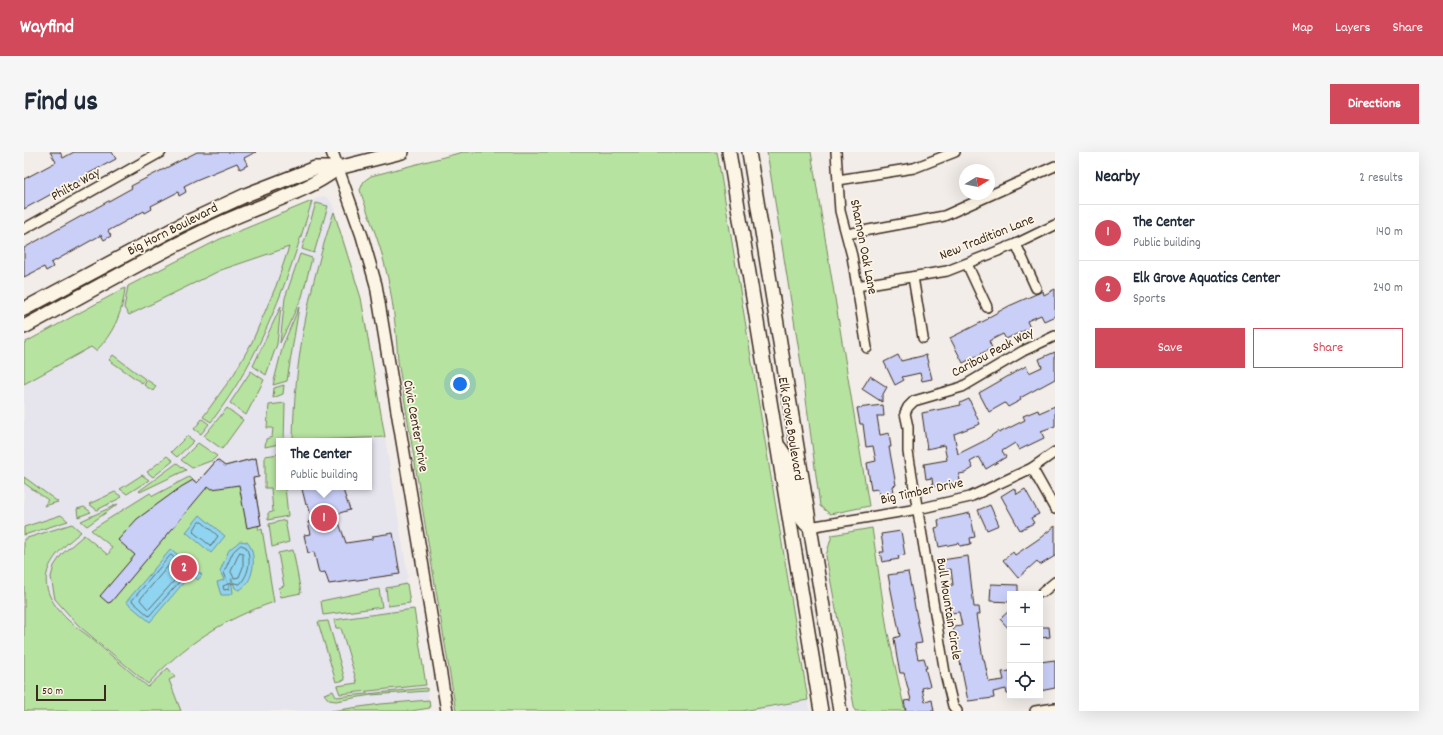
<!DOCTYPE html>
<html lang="en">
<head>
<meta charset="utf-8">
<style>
	body { margin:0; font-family:Dekko,sans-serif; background:#f6f6f7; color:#1f2937 }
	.controls { position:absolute; right:12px; bottom:12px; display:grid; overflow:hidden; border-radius:0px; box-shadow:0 4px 16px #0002 }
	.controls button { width:36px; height:36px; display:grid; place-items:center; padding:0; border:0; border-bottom:1px solid #e0e1e3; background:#fff; color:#1f2937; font:20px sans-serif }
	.compass { position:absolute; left:935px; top:12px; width:36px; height:36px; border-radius:50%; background:#fff; box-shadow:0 4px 16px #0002; rotate:80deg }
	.scale { position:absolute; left:12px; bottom:10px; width:70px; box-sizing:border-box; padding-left:4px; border:2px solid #3b2a1e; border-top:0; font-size:11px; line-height:14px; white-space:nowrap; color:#3b2a1e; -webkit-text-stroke:3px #fcf5e5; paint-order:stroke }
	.you { position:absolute; left:436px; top:232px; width:14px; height:14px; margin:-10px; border:3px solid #fff; border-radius:50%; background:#1a73e8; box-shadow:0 0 0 6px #1a73e833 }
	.badge { display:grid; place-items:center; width:26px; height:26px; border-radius:50%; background:#d1495b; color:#fff; font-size:13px; font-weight:700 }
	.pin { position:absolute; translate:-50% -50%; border:2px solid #fff; box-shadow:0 1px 4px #0006 }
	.popup { position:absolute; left:252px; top:286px; width:96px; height:52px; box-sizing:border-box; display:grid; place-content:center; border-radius:0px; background:#fff; filter:drop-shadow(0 1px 3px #0005); font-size:13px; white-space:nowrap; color:#747a83 }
	.popup b { font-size:15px; color:#1f2937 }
	.popup::after { content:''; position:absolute; left:50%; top:100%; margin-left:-8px; border:8px solid transparent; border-top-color:#fff }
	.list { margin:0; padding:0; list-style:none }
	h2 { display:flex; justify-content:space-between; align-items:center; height:52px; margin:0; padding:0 16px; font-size:17px }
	h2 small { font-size:13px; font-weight:400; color:#747a83 }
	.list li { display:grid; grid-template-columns:26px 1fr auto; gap:12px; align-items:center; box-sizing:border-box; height:56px; padding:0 16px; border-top:1px solid #e0e1e3 }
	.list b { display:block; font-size:15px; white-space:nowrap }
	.list p { margin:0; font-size:13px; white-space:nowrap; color:#747a83 }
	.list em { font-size:13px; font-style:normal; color:#747a83 }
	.actions { display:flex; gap:8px; padding:12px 16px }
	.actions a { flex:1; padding:9px 0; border:1px solid #d1495b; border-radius:0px; text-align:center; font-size:14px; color:#d1495b }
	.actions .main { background:#d1495b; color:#fff }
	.icon { flex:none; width:22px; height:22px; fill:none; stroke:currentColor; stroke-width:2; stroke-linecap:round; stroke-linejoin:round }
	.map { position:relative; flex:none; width:1031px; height:559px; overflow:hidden; border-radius:0px }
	header { display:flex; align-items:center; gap:24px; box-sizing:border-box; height:56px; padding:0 20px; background:#d1495b; color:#fff }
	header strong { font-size:19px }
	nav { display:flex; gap:22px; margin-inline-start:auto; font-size:14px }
	.intro { display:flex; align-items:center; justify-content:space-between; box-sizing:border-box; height:96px; padding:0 24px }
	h1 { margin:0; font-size:28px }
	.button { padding:10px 18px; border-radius:0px; background:#d1495b; color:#fff; font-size:14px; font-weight:700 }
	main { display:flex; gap:24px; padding:0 24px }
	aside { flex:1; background:#fff; border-radius:0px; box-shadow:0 4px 16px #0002 }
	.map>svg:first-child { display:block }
	.built { fill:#e6e4ed; fill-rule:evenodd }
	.green { fill:#b7e3a1; stroke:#798660 }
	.water { fill:#8fd5f1; stroke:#6d919d }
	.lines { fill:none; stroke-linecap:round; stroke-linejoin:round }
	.shore { stroke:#5d6e72; stroke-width:1 }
	.building { fill:#c9cff7; stroke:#3b2a1e }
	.minor-casing { stroke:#3b2a1e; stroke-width:12 }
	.tertiary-casing { stroke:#3b2a1e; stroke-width:14 }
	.secondary-casing { stroke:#3b2a1e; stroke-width:16 }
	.minor { stroke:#fcf5e5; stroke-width:9 }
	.tertiary { stroke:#fcf5e5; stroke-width:11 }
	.secondary { stroke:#fcf5e5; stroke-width:13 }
	.labels { text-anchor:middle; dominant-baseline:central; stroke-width:3.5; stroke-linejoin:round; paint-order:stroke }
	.street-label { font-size:14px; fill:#3b2a1e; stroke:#fcf5e5 }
</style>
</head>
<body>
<header>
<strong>Wayfind</strong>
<nav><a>Map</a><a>Layers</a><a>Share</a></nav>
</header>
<div class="intro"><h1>Find us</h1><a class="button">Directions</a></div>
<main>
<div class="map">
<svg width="1031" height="559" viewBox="0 0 1031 559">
	<rect width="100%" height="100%" fill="#f2ede9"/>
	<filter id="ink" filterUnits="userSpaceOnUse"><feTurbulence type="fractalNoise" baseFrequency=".025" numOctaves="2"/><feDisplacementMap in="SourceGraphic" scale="8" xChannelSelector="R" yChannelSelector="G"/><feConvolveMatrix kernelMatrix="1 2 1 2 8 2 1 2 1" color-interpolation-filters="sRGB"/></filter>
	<g filter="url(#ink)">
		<!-- built -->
		<g class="built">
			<path d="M300,44l5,3 3,4 22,68 10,40 44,266 -2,1 5,31h3l16,99 -16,3h-390v-368l128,-70 68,-34 68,-29zM255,289h90v46h-90z"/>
			<path d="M784,548l2,11h-70z"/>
		</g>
		<!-- green -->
		<g class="green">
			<path d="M439,0h254l91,548 -66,11h-286l-58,-350c-2,-32 -5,-64 -13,-95 -6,-26 -17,-51 -25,-76l4,-9 7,-5z"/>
			<path d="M743,0h44l58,354 -39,8 -10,-8 -17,-130z"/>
			<path d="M288,49c-24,79 -50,155 -101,221l-8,-5 31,-43 18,-32 24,-56 13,-39 -68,23 -92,45 -5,-7 4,-22 92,-47z"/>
			<path d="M292,51l12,3 -14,47 -12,-4z"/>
			<path d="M310,60l27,86 24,139 -92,4c1,-79 16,-155 41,-229z"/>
			<path d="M276,102l12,4 -10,39 -22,46 5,-45z"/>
			<path d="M101,136c-2,24 -12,46 -29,63l-5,-4 -67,37v-41z"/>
			<path d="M257,154l-4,38 -11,31 -13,-9z"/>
			<path d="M275,155l-12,74 -14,4 10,-40z"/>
			<path d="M89,203l32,24 -3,4 -33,-23z"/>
			<path d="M227,219l13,9 -18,35 -16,-12z"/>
			<path d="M123,228l9,6 -3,5 -9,-6z"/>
			<path d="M260,233l-1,9 -10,4 1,-10z"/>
			<path d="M261,251l-1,38h-5v3l-14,3 1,-8 6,-2 1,-9h-6l2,-23z"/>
			<path d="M203,256l16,12 -21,29 -18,-13z"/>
			<path d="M178,267l7,5 -8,10 -7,-5z"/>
			<path d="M163,284l7,5 -17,16 -6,-5z"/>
			<path d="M174,291l19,13 -4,4 -21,8 -11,-8z"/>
			<path d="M255,302v33h6l3,29 -20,4v-7l5,-1 -2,-24h-6v-32z"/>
			<path d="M143,304l6,5 -20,16 -6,-5z"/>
			<path d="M232,306l-3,20 8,47 -3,1 1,4 3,-1 12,73c-50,17 -91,43 -126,82l-70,-59 -23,-26 -4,-22 3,-11 8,-12 22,-19 24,20 4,-8 -21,-17 59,-37 3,3 36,-19 6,4 -2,2 2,2 22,-25 8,6z"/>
			<path d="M153,311l9,7 -46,22 -1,-1z"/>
			<path d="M118,323l7,5 -22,14 -7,-5z"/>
			<path d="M0,325l34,25 -14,4 4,-6 -24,-17z"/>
			<path d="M91,340l7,5 -25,13 -8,-6z"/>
			<path d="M94,352l-31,22 -6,-5z"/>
			<path d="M60,355l7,5 -13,5 -1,-8z"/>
			<path d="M37,363l7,6 -44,14v-8z"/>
			<path d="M261,368l4,22 -17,5 -3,-23z"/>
			<path d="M48,372l9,8c-36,28 -50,52 -13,88 7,7 16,12 24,19 19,16 37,32 56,48l20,-19 7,9 -6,3 12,31h-157v-172z"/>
			<path d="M848,376l15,101 18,82h-50l-29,-155 6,-21z"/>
			<path d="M269,398l8,43 -20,4 -2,-9 5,-2 -6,-33z"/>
			<path d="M383,432l3,19 -22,3 -2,-18z"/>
			<path d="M355,437l3,18 -59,8 -2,-14z"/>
			<path d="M390,457l12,76 -86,9 -3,-8 20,-3 -16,-55h-5l-2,-8z"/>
			<path d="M304,469l17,59 -9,2 -18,-60z"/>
			<path d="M403,536v3l-56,4 -35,6 -7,-1 -5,-6 9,-3 3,6z"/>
			<path d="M405,548l1,8 -19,3h-80l50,-7z"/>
		</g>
		<!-- water -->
		<g class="water">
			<path d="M176,363l25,21 -14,17 -25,-21z"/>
			<path d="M216,389l7,1c11,11 7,42 -8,48l-4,-2 -3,-9h-1l2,14 -4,2h-8l-4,-13 7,-2 -4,-9 9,-21z"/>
			<path d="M147,397l31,26 -4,5 -7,-6 -41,48 -24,-20z"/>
		</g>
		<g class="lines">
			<!-- shore -->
			<g class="shore">
				<path d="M175,370h3l16,14 -7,10 -18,-14z"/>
				<path d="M217,393l5,2c6,12 3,27 -6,37l-6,-1 -5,1v5l-5,1 -1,-4 5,-2 -4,-12 9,-20z"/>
				<path d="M216,400l3,1v14l-4,10 -5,1 -3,-6z"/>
				<path d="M147,403l18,16 -40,45 -17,-15z"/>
				<path d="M147,411h3l8,9 -32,36 -2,1 -8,-9z"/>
			</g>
		</g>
		<!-- building -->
		<g class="building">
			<path d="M26,0h10l3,6 11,-6h38l4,7 -34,18 1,2 -14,8 -1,-2 -44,24v-30l32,-17z"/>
			<path d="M173,0h59l-12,6 4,7 -8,4 -3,-6 -41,17 -12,6 2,6 -7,4 -1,-4 -27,14 1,3 -7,4 -1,-2 -36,20 3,5 -7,4 -3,-5 -50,28 2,4 -7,4 -2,-4 -20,10v-29l108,-60 -1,-2z"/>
			<path d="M1031,137v27l-11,5 -3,-6 -14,6 3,7 -24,11 -3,-5 -14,7 3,7 -29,15 -13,-25 38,-19 -1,-1 22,-12 34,-15 1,4z"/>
			<path d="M1031,200v27l-35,19 1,2 -13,7 -3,-4 -16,9 -10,-19 47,-27 3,7 13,-6 -3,-8z"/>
			<path d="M874,203l3,6 25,-6 6,24 -10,2 -2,-8 -18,4 2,3 -9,5 -11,-23z"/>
			<path d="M846,224l17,11 -5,9v6l-20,-13z"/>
			<path d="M945,247l11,25 -26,10 4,20 26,-13 14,-10 1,2 26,-13 -2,-4 15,-6 1,3 16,-7v20l-14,5 3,7 -25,12 -4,-7 -13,8 4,6 -20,12 -7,-12 -9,5 3,6 -8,5 -6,1 1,7 -27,6 -1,-9 -6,1 -2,-15 23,-4 -3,-15 -17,4 -5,-36 39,-8 -1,-2z"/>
			<path d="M859,253l1,11h-7l3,19 9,-2 2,14h-2l7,38 -3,1 1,7 -15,3 -1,-7 -7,1 -4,-27 9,-2 -3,-15 -7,1 -3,-23h-3l-3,-16z"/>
			<path d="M232,306l3,19 -6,1 8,47 -14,3 -8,-43 -27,4 -4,-3 -97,116 -3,1 -8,-7 35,-41 -17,-15 19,-21 44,-32 12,-7 4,3 20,-23 8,6z"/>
			<path d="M280,335h38l8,23 -14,4 10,29 27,-4v-3l20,-3 7,41 -71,10 -4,-12 -6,1 -5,-21 -6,1 -4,-18 7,-1 -3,-12 4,-1 -4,-17 -2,1 -4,-16z"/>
			<path d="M990,336l3,6 8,-5 14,25 -8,4 3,5 -14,7 -19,-34z"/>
			<path d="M966,353l9,20 -12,5 -9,-20z"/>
			<path d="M946,361l5,24 -5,1 1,6 -11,2 -1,-3 -20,4 -4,-19 4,-1 -1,-7z"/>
			<path d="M1031,374v30l-15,9 -3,-4 -19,17 -15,-18 10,-8 2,3 25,-17z"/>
			<path d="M877,379l4,24 -7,1 1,3 -17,3 -2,-10h4l-3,-18z"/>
			<path d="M944,404l6,51h5l1,7 -4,1 7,44h1l5,23 15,-2 -2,-8 8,-1v23h-3l-1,-5 -13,3 1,6 -26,3 -15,-74 9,-1 -3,-14 -8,1 -5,-27 7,-1 -2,-16 -7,1 -2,-10z"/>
			<path d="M884,420l14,71 -7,1 3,15 6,-1 3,10h-2l5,18 -8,2 3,14 7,-2 2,11h-28l-2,-10 7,-1 -7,-27h-4l-3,-15 -3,-20 6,-2 -12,-61z"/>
			<path d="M967,432l27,1v9h-8v8l-20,-1z"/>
			<path d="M986,458v20l-10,-11z"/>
			<path d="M1016,475h9l1,10 -10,1z"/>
			<path d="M1031,508v28l-15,3v-29z"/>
		</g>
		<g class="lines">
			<defs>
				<g id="minor">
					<path d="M812,0l4,59 12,45 15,92"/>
					<path d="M814,28l76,-12 41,-16"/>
					<path d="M0,77l137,-77"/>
					<path d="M823,82l97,-18 111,-50"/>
					<path d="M992,92l20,44"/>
					<path d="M943,112l20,43"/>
					<path d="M889,125l10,61"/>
					<path d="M833,134l90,-15 69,-27 39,-19"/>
					<path d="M1008,316l23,41"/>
					<path d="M785,375l109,-18 52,-12 62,-29 23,-16"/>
					<path d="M1019,440l12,-10"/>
					<path d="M933,559l-4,-5 -8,-33 -37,-221v-25l-3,-14 3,-6 6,-6 48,-14 61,-36 32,-15"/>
					<path d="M1011,559l20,-3"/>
				</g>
				<path id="tertiary" d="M308,0l30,84 14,49 71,426"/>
				<g id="secondary">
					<path d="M705,0l92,559"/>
					<path d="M725,0l91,559"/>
					<path d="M0,157l157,-84 67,-31 67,-26h23l64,-16"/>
					<path d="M0,175c67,-36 133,-75 202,-106 37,-17 79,-28 112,-53"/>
					<path d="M756,296c3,5 8,11 9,17 7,20 2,43 17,59"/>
				</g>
			</defs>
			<!-- minor casing -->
			<use href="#minor" class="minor-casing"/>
			<!-- tertiary casing -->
			<use href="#tertiary" class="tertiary-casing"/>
			<!-- secondary casing -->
			<use href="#secondary" class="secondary-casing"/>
			<!-- minor -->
			<use href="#minor" class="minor"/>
			<!-- tertiary -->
			<use href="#tertiary" class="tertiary"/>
			<!-- secondary -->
			<use href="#secondary" class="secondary"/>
		</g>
	</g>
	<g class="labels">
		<!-- street labels -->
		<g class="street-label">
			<text transform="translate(52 33) rotate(-29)">Philta Way</text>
			<text transform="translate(149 78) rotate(-27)">Big Horn Boulevard</text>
			<text transform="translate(963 86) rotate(-22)">New Tradition Lane</text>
			<text transform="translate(839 95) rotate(79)">Shannon Oak Lane</text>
			<text transform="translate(969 201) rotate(-28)">Caribou Peak Way</text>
			<text transform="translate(391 274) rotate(80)">Civic Center Drive</text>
			<text transform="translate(766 277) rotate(81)">Elk Grove Boulevard</text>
			<text transform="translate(898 340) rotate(-12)">Big Timber Drive</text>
			<text transform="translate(924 457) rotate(81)">Bull Mountain Circle</text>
		</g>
	</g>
</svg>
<div class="controls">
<button>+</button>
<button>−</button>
<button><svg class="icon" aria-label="locate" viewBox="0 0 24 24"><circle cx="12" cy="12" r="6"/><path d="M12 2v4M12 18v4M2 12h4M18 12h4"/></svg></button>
</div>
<svg class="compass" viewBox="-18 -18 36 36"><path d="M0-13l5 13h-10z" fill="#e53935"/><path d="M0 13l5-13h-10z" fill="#747a83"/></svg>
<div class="scale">50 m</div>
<div class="you"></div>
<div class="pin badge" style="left:300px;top:366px">1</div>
<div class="popup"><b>The Center</b>Public building</div>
<div class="pin badge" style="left:160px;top:416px">2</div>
</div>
<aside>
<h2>Nearby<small>2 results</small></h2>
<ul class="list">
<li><span class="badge">1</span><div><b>The Center</b><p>Public building</p></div><em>140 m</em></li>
<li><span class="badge">2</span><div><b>Elk Grove Aquatics Center</b><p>Sports</p></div><em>240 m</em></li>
</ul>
<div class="actions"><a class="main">Save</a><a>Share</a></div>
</aside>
</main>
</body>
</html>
